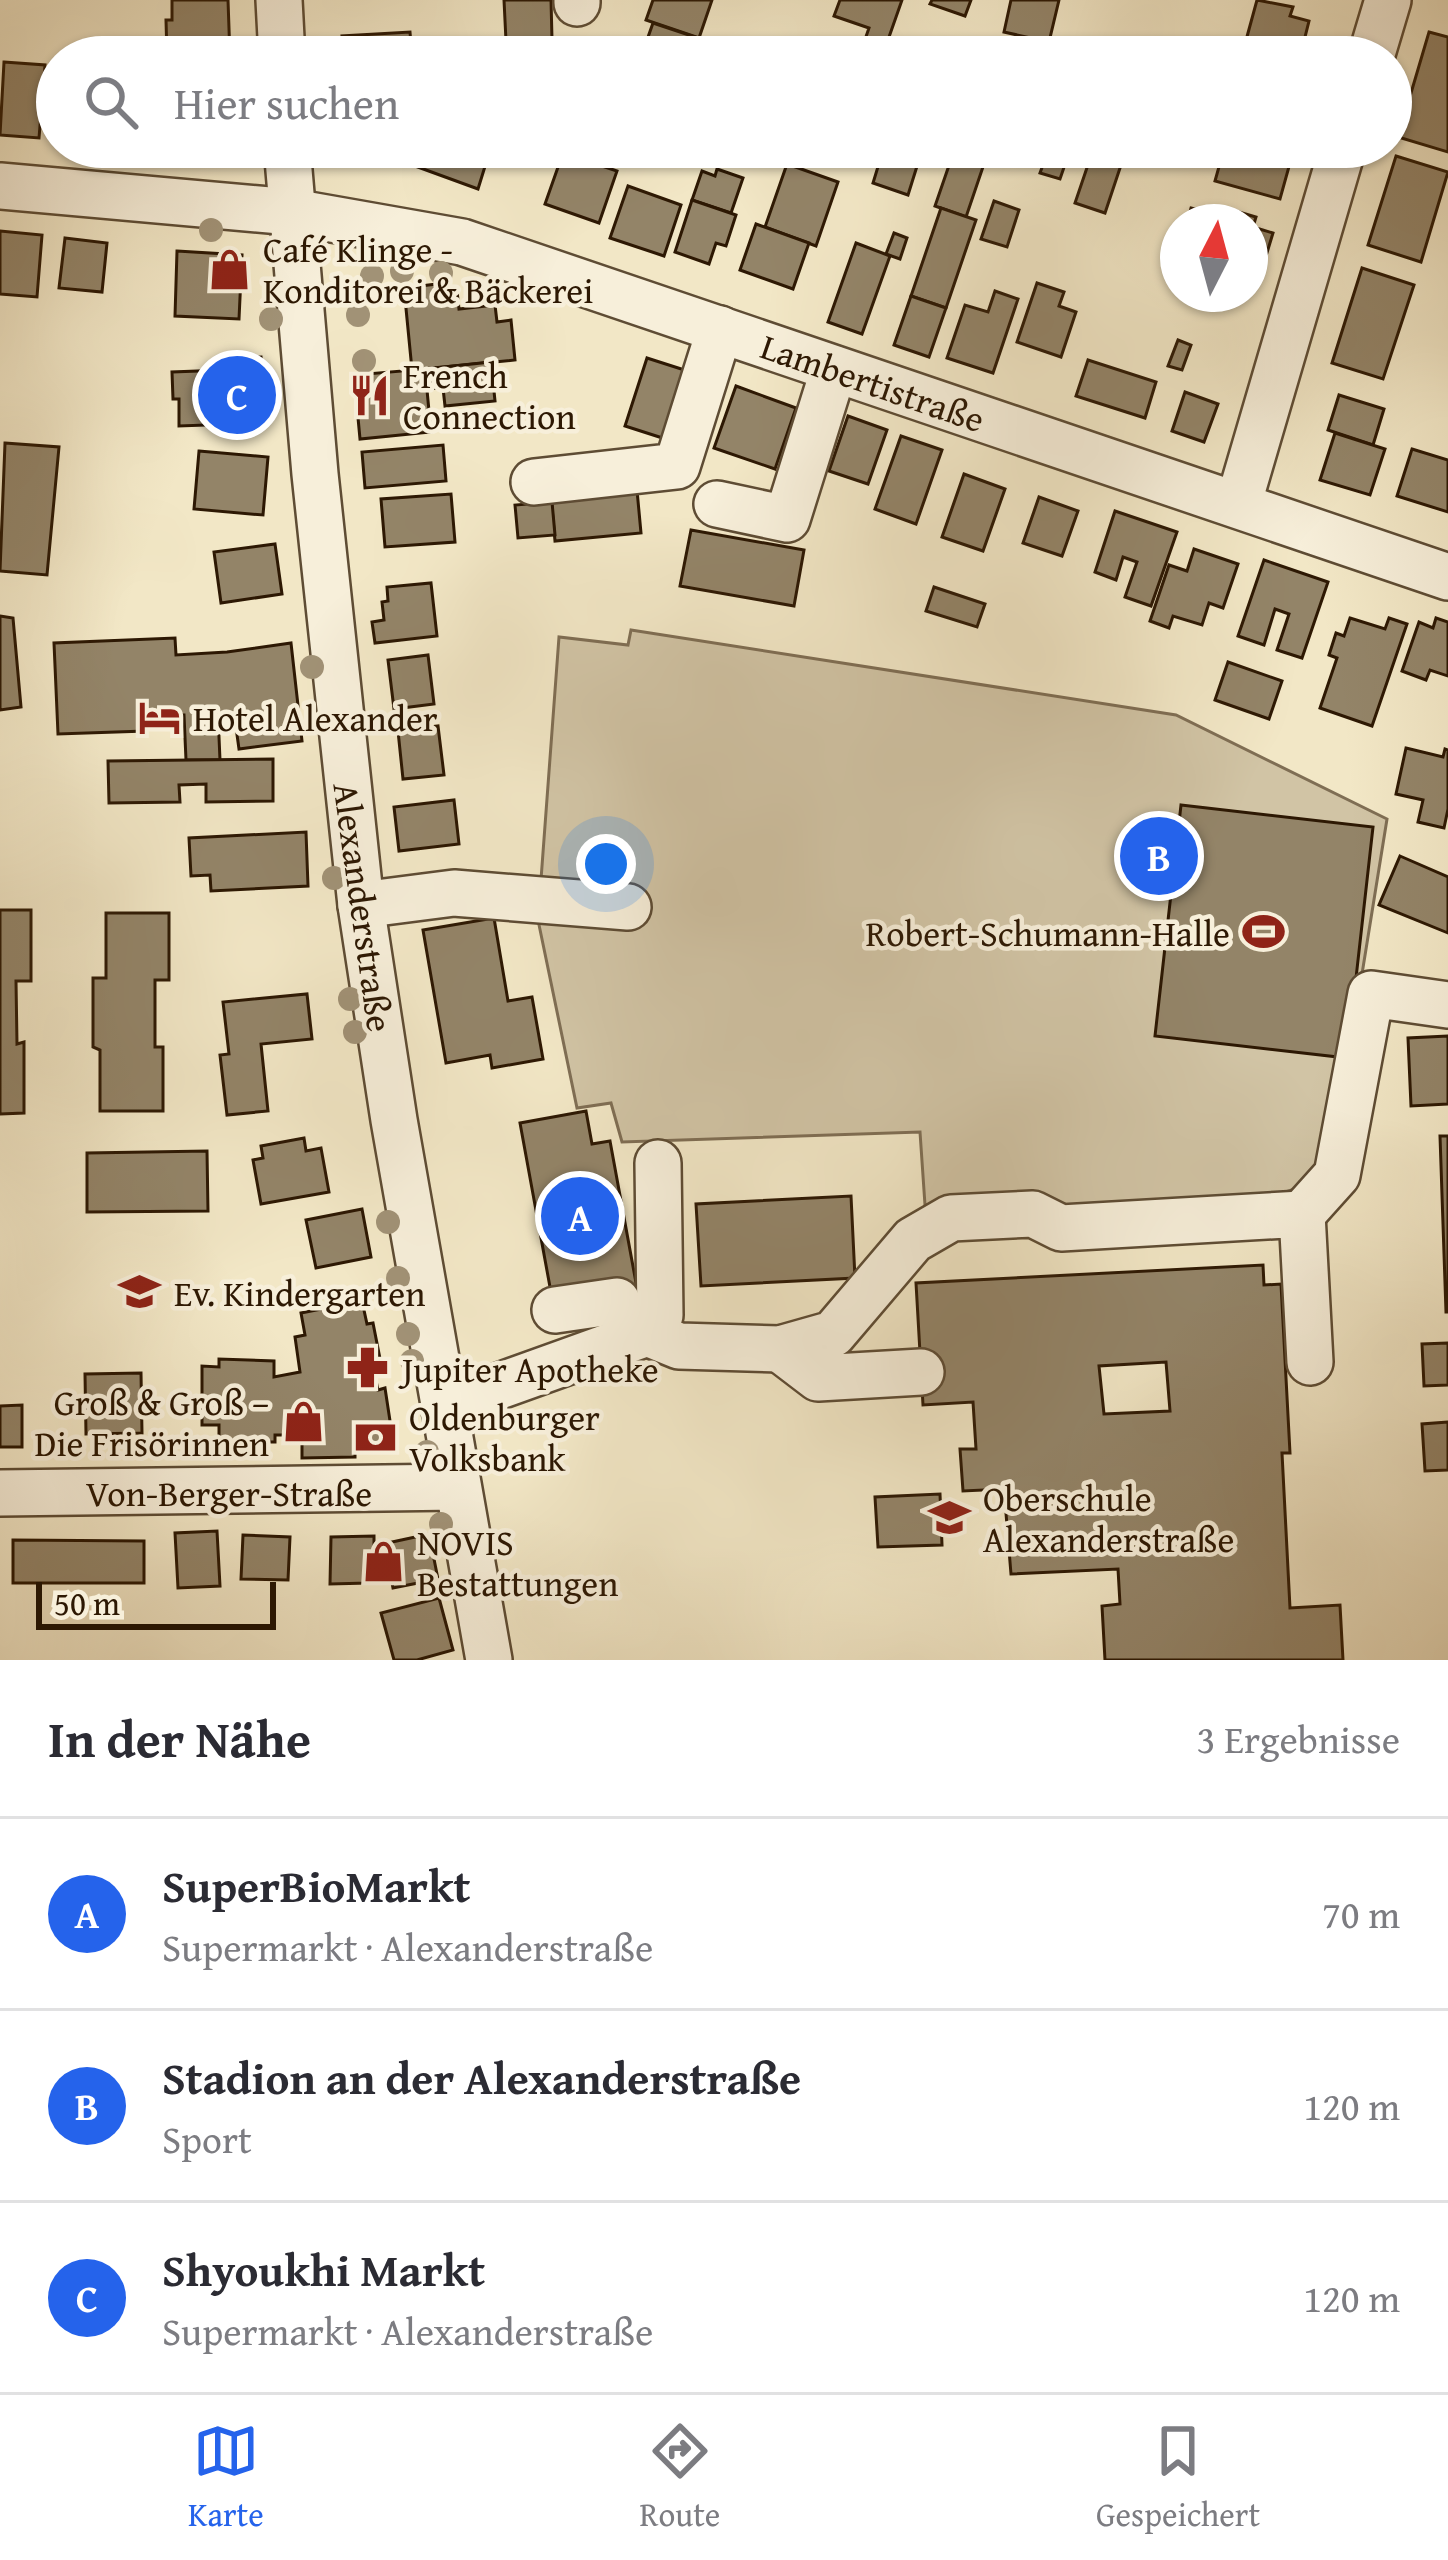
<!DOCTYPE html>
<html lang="de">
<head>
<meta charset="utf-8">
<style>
	body { margin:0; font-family:"Gentium Book Plus",serif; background:#f2f2f3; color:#2b2b33 }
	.compass { position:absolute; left:1160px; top:204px; width:108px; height:108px; border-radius:50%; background:#fff; box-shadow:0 3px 9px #0004; rotate:6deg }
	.scale { position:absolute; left:36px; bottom:30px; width:240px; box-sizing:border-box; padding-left:12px; border:6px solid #2d1803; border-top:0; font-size:33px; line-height:42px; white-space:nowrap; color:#2d1803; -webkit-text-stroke:9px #f7efda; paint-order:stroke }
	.you { position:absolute; left:606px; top:864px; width:42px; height:42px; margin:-30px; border:9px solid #fff; border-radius:50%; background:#1a73e8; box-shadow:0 0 0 18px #1a73e833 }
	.badge { display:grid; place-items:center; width:78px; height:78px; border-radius:50%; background:#2563eb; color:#fff; font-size:39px; font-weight:700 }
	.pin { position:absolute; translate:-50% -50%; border:6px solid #fff; box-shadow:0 3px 12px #0006 }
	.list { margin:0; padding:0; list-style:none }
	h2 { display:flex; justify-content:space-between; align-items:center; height:156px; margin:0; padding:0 48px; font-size:51px }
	h2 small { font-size:39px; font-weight:400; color:#7c7c81 }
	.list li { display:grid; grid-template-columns:78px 1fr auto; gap:36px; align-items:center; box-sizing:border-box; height:192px; padding:0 48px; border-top:3px solid #e1e1e2 }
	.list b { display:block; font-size:45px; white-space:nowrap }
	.list p { margin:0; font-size:39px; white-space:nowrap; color:#7c7c81 }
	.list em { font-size:39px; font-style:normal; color:#7c7c81 }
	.icon { flex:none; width:66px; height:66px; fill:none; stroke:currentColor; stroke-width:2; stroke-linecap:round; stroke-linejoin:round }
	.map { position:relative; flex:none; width:1448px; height:1660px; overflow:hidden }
	.search { position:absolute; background:#fff; box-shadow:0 3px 9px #0004; left:36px; right:36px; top:36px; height:132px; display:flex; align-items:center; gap:30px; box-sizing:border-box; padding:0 42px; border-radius:66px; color:#7c7c81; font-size:45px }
	.sheet { height:732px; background:#fff }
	nav { display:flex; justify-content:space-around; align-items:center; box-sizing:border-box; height:168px; border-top:3px solid #e1e1e2; background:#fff; font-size:33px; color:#7c7c81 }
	nav a { display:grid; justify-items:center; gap:6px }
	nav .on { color:#2563eb }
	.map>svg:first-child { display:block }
	.green { fill:#d1c4a5; stroke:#7f6e54; stroke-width:3 }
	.building { fill:#938468; stroke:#2d1803; stroke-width:3; fill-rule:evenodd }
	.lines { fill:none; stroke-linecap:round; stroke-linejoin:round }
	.minor-casing { stroke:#5e4c34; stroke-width:50 }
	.minor { stroke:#f7efda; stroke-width:45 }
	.tree { fill:#a19276 }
	.labels { text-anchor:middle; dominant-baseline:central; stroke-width:9; stroke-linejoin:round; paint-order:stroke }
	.poi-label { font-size:36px; fill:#2d1803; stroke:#f7efda; text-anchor:start }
	.street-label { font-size:36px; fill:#2d1803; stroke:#f7efda }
</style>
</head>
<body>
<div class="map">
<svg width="1448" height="1660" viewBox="0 0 1448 1660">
	<rect width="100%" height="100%" fill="#f2e7c6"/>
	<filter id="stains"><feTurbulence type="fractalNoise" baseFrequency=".00167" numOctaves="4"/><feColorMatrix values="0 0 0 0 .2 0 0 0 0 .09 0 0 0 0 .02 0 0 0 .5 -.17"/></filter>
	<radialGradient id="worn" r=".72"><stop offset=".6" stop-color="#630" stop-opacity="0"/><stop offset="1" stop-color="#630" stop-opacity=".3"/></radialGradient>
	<!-- green -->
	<path class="green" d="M631,630l545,85 211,104 -55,341 -20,23 -47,16 -204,12 -18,-12 -118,6 -5,-73 -298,10 -11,-39 -34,5 -39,-188 21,-283 69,8z"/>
	<!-- building -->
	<g class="building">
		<path d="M172,0h56l2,57h-63l-1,-37h6z"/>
		<path d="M504,0h47l1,39 -46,2z"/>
		<path d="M653,0h59l-13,38 -53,-18z"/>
		<path d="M840,0h62l-20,57h-23l10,-29 -35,-12z"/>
		<path d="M932,0h39l-6,16 -35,-12z"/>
		<path d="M1011,0h48l-10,42 -45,-10z"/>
		<path d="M1257,0l36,7 -3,9 19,5 -9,36 -55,-13z"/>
		<path d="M653,23l54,18 -5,16h-61z"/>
		<path d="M410,32l2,25h-68l-2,-21z"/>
		<path d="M1429,32l19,5v115l-50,-15z"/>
		<path d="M4,62l41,3 -6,73 -39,-3z"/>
		<path d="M363,147h128l-13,42z"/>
		<path d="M884,147h39l-15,48 -35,-12z"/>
		<path d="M1027,147h44l-11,32 -20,-6 4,-11 -19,-7z"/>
		<path d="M1094,147h33l-22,66 -30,-10z"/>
		<path d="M1238,147h36l-3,10 19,6 -10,36 -65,-18 7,-25 12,3z"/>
		<path d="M955,148l31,10 -20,59 -31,-11z"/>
		<path d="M563,153l54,18 -18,52 -54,-19z"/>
		<path d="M1396,156l52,16 -27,90 -53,-17z"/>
		<path d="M787,164l51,18 -22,64 -51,-19z"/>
		<path d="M717,169l26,9 -12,35 -39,-13 10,-29 13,5z"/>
		<path d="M628,186l53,19 -17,51 -54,-18z"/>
		<path d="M692,200l44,15 -10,31 -10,-3 -7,21 -34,-12z"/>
		<path d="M994,201l25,9 -12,37 -26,-8z"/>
		<path d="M1222,207l34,10 -3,10 20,6 -11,36 -12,-3v-44h-33z"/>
		<path d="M941,208l35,12 -30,88 -35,-12z"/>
		<path d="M1191,208l28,8 -2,6h-30z"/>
		<path d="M756,224l53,19 -16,46 -53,-19z"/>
		<path d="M0,231l42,4 -5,62 -37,-3z"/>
		<path d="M894,233l13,5 -7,21 -14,-5z"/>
		<path d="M65,238l42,5 -5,49 -43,-4z"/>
		<path d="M856,243l34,13 -28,78 -34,-12z"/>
		<path d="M177,251l65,4 -3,64 -64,-3z"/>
		<path d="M1362,268l52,17 -31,94 -51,-16z"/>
		<path d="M445,283l1,9 11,-1 2,18 36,-4 2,17 14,-2 4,40 -103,10 -8,-82z"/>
		<path d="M1037,283l27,9 -5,14 17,6 -15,45 -44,-15z"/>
		<path d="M995,291l23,8 -25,74 -46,-15 18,-53 23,7z"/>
		<path d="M911,296l35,12 -17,49 -35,-12z"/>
		<path d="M1178,340l13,5 -9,25 -14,-4z"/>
		<path d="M261,357l3,66 -85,3v-27h-6l-1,-27 52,-2v-12z"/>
		<path d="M647,358l50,16 -22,68 -50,-16z"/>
		<path d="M1088,360l68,22 -11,36 -69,-22z"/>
		<path d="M491,362l4,39 -50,5 -2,-18 -16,1 -2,-20z"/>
		<path d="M425,369l6,63 -71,7 -6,-64z"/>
		<path d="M736,386l60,22 -21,61 -61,-21z"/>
		<path d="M1185,392l33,12 -14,38 -32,-11z"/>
		<path d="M1339,395l45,14 -11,36 -45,-15z"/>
		<path d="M848,416l39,14 -19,54 -39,-13z"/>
		<path d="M1335,433l50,16 -15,46 -50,-15z"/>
		<path d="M901,436l41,14 -26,74 -41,-15z"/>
		<path d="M5,443l54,4 -12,128 -47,-4z"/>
		<path d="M443,445l3,36 -81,7 -3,-36z"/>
		<path d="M1412,449l36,11v52l-51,-16z"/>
		<path d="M199,451l69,6 -5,58 -69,-6z"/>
		<path d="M964,474l41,15 -22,62 -41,-14z"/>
		<path d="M637,490l4,43 -86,8 -4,-44z"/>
		<path d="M451,494l4,48 -70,5 -4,-48z"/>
		<path d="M1039,497l39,14 -16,45 -39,-13z"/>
		<path d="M552,502l3,33 -37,3 -3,-33z"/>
		<path d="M1115,511l62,21 -26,74 -26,-9 12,-35 -14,-5 -7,23 -21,-8z"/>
		<path d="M691,530l113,20 -10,56 -114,-20z"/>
		<path d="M275,544l7,50 -61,9 -7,-51z"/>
		<path d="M1194,549l44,15 -15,44 -14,-5 -7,22 -29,-9 -4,12 -19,-7 19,-56 18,6z"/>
		<path d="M1264,560l64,22 -26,76 -25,-8 12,-36 -14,-5 -11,36 -26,-9z"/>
		<path d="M431,583l6,53 -62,7 -3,-21 12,-2 -2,-18 6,-1 -1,-14z"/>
		<path d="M934,587l51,17 -8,23 -51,-16z"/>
		<path d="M0,616l13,2 8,89 -21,3z"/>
		<path d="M1350,618l35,11 4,-11 18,6 -35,102 -52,-18 17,-50 -8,-3 7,-22 8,3z"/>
		<path d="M1436,618l12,4v54l-18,-6 -4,10 -24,-9 17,-49 14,6z"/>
		<path d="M175,638l1,17 51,-3 64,-9 11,98 -63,8 -5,-36 -16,1 2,46h-34l-2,-45h-11v6l-28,2v8l-87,3 -4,-91z"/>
		<path d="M428,655l6,49 -40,5 -6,-49z"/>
		<path d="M1228,662l54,19 -13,38 -54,-19z"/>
		<path d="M438,726l6,49 -41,4 -5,-48z"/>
		<path d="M1406,748l37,9 2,-8 3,1v59l-4,19 -26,-6 5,-22 -27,-6z"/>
		<path d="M273,759v42l-67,1v-18l-27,1 1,17 -71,1 -1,-42z"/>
		<path d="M454,800l5,44 -60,7 -5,-44z"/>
		<path d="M1181,805l192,22 -26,231 -192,-22z"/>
		<path d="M306,832l2,54 -97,5 -1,-16 -19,1 -2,-38z"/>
		<path d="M1400,856l48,21v56l-69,-28z"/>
		<path d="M0,910h31v71h-15l1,63 7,-2v71l-24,1z"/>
		<path d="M106,913h63v67h-14v67h8v64h-63v-61l-7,-3v-69h13z"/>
		<path d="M494,918l14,83 24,-4 11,62 -51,9 -2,-13 -44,8 -23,-133z"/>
		<path d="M307,994l5,45 -51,5 7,67 -41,4 -7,-60 9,-1 -6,-52z"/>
		<path d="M1448,1036v68l-37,2 -3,-68z"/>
		<path d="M586,1111l6,33 18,-3 31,169 -89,-12 -32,-175z"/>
		<path d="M1440,1136h8v176h-2z"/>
		<path d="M304,1138l2,13 15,-3 8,44 -68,12 -8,-44 10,-2 -2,-12z"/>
		<path d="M207,1151l1,60 -121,1v-59z"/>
		<path d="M851,1196l4,82 -154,8 -5,-82z"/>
		<path d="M362,1209l9,48 -55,11 -10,-48z"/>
		<path d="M1263,1265l1,20 17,-1 9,169h-8l8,155 50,-3 3,55h-238l-3,-54 18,-2 -2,-35 -107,5 -7,-85 -41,2 -3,-42h16l-3,-47 -50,3 -7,-122zM1166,1362l4,49 -66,3 -5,-48z"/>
		<path d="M362,1301l5,23 6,-1 9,46 -8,2 4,19 7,-2 7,46h-7l1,16 -31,-1v8l-53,1v-23h-27v7h-56v-17h-17v-59l17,1v-8l55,2v16l26,-5 -5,-35 10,-2 -4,-22z"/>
		<path d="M1448,1343v42l-24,1 -2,-42z"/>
		<path d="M141,1373l1,60 -56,1 -1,-60z"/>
		<path d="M22,1405v42h-22v-41z"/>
		<path d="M1448,1422v48l-23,1 -3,-47z"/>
		<path d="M940,1494l2,51 -64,2 -3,-50z"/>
		<path d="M217,1531l3,55 -42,2 -3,-55z"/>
		<path d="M429,1534l9,45 -45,9 -3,-15 -23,3 1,7 -38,1 1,-47 43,-1v14l10,-1 -1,-5z"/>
		<path d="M243,1535l47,2 -2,43 -47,-1z"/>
		<path d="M13,1540l131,1v42h-131z"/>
		<path d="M439,1598l14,52 -36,10h-23l-13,-47z"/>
	</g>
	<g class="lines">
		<defs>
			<g id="minor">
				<path d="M279,0l3,57"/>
				<path d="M577,3v-3"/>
				<path d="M1371,57l17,-57"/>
				<path d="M287,147l28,327 46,431 33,215 95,540"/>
				<path d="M0,186l292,26 170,30 986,335"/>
				<path d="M534,482l143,-16 43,-137"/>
				<path d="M717,504l70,15 47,-150"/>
				<path d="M1238,505l105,-358"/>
				<path d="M361,905l93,-12 174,14"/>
				<path d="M1302,1214l35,-39 34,-181 77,11"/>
				<path d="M555,1310l62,-9"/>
				<path d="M647,1333l32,13 101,3 53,-15 80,-94 38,-22 82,-4 28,14 241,-14 8,148"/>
				<path d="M780,1349l38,29 103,-6"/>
				<path d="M444,1398l47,-9 156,-56 13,-18 -2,-152"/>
				<path d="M0,1493l458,-6"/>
			</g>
		</defs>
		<!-- minor casing -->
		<use href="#minor" class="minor-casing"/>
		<!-- minor -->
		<use href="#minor" class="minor"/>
	</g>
	<!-- trees -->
	<g class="tree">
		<circle cx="211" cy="230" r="12"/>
		<circle cx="402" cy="271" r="12"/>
		<circle cx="441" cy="273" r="12"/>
		<circle cx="372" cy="276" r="12"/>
		<circle cx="358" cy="315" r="12"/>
		<circle cx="271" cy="319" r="12"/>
		<circle cx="364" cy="361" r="12"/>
		<circle cx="312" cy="667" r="12"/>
		<circle cx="334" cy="878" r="12"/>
		<circle cx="350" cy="999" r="12"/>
		<circle cx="355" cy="1032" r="12"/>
		<circle cx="388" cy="1222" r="12"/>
		<circle cx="398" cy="1278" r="12"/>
		<circle cx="408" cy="1334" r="12"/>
		<circle cx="412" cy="1361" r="12"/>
		<circle cx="427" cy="1452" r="12"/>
		<circle cx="441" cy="1524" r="12"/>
	</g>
	<!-- icons -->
	<defs>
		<symbol id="shop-bare" viewBox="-9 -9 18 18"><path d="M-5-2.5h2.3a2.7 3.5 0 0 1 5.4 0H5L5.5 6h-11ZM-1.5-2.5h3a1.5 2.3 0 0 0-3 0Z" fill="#8f2418" stroke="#f7efda" stroke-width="2.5" paint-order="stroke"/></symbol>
		<symbol id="restaurant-bare" viewBox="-9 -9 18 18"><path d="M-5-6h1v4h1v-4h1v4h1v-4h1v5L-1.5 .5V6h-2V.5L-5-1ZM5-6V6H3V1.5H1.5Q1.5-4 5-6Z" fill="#8f2418" stroke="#f7efda" stroke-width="2.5" paint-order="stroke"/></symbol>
		<symbol id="hotel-bare" viewBox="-9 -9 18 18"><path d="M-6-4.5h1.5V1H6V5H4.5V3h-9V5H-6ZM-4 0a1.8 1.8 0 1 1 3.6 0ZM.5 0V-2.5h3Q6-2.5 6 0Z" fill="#8f2418" stroke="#f7efda" stroke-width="2.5" paint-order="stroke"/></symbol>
		<symbol id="stadium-bare" viewBox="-9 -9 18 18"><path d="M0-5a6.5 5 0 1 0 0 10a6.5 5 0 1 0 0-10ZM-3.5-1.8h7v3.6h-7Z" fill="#8f2418" stroke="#f7efda" stroke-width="2.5" paint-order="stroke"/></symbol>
		<symbol id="school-bare" viewBox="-9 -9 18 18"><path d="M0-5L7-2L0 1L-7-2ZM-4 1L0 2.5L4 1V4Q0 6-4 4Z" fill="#8f2418" stroke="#f7efda" stroke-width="2.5" paint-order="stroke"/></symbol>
		<symbol id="pharmacy-bare" viewBox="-9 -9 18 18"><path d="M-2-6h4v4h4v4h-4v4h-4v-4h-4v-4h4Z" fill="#8f2418" stroke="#f7efda" stroke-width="2.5" paint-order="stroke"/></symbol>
		<symbol id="bank-bare" viewBox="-9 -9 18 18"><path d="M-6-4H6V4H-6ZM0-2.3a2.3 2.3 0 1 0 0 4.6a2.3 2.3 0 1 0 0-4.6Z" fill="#8f2418" stroke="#f7efda" stroke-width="2.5" paint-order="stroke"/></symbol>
	</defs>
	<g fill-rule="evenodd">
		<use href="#shop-bare" x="200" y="240" width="59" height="59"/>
		<use href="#restaurant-bare" x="340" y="366" width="59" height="59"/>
		<use href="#hotel-bare" x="130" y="688" width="59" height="59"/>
		<use href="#stadium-bare" x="1234" y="902" width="59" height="59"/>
		<use href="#school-bare" x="110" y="1262" width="59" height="59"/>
		<use href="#pharmacy-bare" x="338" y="1338" width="59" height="59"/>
		<use href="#shop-bare" x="274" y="1392" width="59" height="59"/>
		<use href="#bank-bare" x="346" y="1408" width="59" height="59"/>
		<use href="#school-bare" x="920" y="1488" width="59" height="59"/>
		<use href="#shop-bare" x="354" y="1532" width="59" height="59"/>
	</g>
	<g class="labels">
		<!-- poi labels -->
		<g class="poi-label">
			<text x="263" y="248">Café Klinge -<tspan x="263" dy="41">Konditorei &amp; Bäckerei</tspan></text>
			<text x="403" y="374">French<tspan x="403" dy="41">Connection</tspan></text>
			<text x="193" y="717">Hotel Alexander</text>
			<text x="1230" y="932" text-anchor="end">Robert-Schumann-Halle</text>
			<text x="174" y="1292">Ev. Kindergarten</text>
			<text x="402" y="1368">Jupiter Apotheke</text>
			<text x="269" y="1401" text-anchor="end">Groß &amp; Groß –<tspan x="269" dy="41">Die Frisörinnen</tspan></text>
			<text x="409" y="1416">Oldenburger<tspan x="409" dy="41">Volksbank</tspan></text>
			<text x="983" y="1497">Oberschule<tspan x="983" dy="41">Alexanderstraße</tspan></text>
			<text x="417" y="1541">NOVIS<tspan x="417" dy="41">Bestattungen</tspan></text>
		</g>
		<!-- street labels -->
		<g class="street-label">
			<text transform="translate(873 382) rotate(19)">Lambertistraße</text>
			<text transform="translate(364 907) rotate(82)">Alexanderstraße</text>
			<text x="229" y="1492">Von-Berger-Straße</text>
		</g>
	</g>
	<rect width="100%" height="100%" filter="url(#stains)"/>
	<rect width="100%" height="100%" fill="url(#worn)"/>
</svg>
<svg class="compass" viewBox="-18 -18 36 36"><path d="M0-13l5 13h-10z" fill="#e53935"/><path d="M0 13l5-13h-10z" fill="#7c7c81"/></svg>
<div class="scale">50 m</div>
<div class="you"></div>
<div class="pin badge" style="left:580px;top:1216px">A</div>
<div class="pin badge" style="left:1159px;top:856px">B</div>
<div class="pin badge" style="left:237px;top:395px">C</div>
<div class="search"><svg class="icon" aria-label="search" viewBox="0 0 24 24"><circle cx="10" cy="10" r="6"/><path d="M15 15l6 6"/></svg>Hier suchen</div>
</div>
<section class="sheet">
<h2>In der Nähe<small>3 Ergebnisse</small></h2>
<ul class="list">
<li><span class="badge">A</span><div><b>SuperBioMarkt</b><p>Supermarkt · Alexanderstraße</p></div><em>70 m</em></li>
<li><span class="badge">B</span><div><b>Stadion an der Alexanderstraße</b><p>Sport</p></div><em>120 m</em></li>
<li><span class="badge">C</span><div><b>Shyoukhi Markt</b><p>Supermarkt · Alexanderstraße</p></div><em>120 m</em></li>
</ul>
</section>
<nav>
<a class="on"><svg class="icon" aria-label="map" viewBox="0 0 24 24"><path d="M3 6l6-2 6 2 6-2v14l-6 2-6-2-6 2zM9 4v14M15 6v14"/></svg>Karte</a>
<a><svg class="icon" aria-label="directions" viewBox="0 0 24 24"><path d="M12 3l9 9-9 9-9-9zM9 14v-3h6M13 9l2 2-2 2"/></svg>Route</a>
<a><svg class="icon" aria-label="saved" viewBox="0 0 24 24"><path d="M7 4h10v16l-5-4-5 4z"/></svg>Gespeichert</a>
</nav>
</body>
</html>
